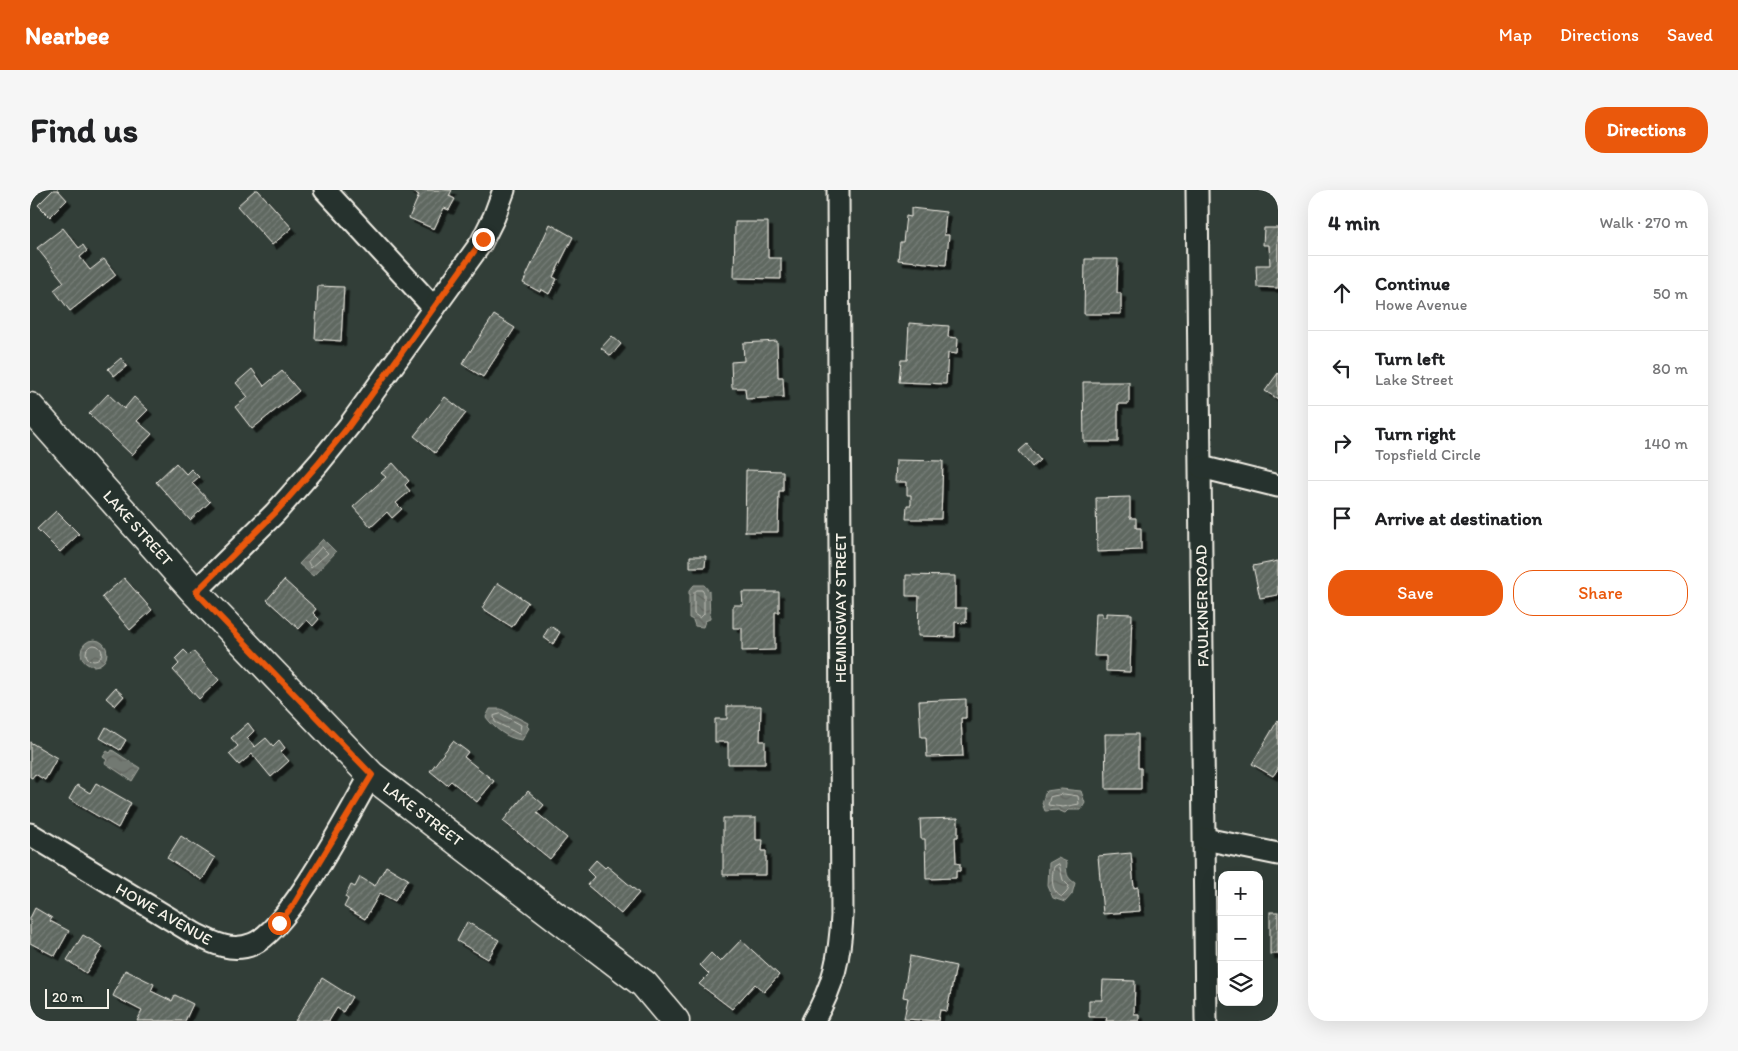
<!DOCTYPE html>
<html lang="en">
<head>
<meta charset="utf-8">
<style>
	body { margin:0; font-family:Itim,sans-serif; background:#f6f6f6; color:#202124 }
	.controls { position:absolute; right:15px; bottom:15px; display:grid; overflow:hidden; border-radius:10px; box-shadow:0 5px 20px #0002 }
	.controls button { width:45px; height:45px; display:grid; place-items:center; padding:0; border:0; border-bottom:1px solid #e0e0e0; background:#fff; color:#202124; font:25px sans-serif }
	.scale { position:absolute; left:15px; bottom:12px; width:64px; box-sizing:border-box; padding-left:5px; border:2px solid #f4f1e8; border-top:0; font-size:14px; line-height:18px; white-space:nowrap; color:#f4f1e8; -webkit-text-stroke:4px #26332d; paint-order:stroke }
	.stop { position:absolute; width:15px; height:15px; margin:-11px; border:4px solid #ea580c; border-radius:50%; background:#fff }
	.stop.end { background:#ea580c; border-color:#fff; box-shadow:0 1px 5px #0008 }
	.list { margin:0; padding:0; list-style:none }
	h2 { display:flex; justify-content:space-between; align-items:center; height:65px; margin:0; padding:0 20px; font-size:21px }
	h2 small { font-size:16px; font-weight:400; color:#757577 }
	.list li { display:grid; grid-template-columns:32px 1fr auto; gap:15px; align-items:center; box-sizing:border-box; height:75px; padding:0 20px; border-top:1px solid #e0e0e0 }
	.list b { display:block; font-size:19px; white-space:nowrap }
	.list p { margin:0; font-size:16px; white-space:nowrap; color:#757577 }
	.list em { font-size:16px; font-style:normal; color:#757577 }
	.actions { display:flex; gap:10px; padding:15px 20px }
	.actions a { flex:1; padding:11px 0; border:1px solid #ea580c; border-radius:20px; text-align:center; font-size:18px; color:#ea580c }
	.actions .main { background:#ea580c; color:#fff }
	.icon { flex:none; width:28px; height:28px; fill:none; stroke:currentColor; stroke-width:2; stroke-linecap:round; stroke-linejoin:round }
	.map { position:relative; flex:none; width:1248px; height:831px; overflow:hidden; border-radius:20px }
	header { display:flex; align-items:center; gap:30px; box-sizing:border-box; height:70px; padding:0 25px; background:#ea580c; color:#fff }
	header strong { font-size:24px }
	nav { display:flex; gap:28px; margin-inline-start:auto; font-size:18px }
	.intro { display:flex; align-items:center; justify-content:space-between; box-sizing:border-box; height:120px; padding:0 30px }
	h1 { margin:0; font-size:35px }
	.button { padding:12px 22px; border-radius:20px; background:#ea580c; color:#fff; font-size:18px; font-weight:700 }
	main { display:flex; gap:30px; padding:0 30px }
	aside { flex:1; background:#fff; border-radius:20px; box-shadow:0 5px 20px #0002 }
	.map>svg:first-child { display:block }
	.water { fill:url(#water-waves); stroke:#a6a9a1 }
	.lines { fill:none; stroke-linecap:round; stroke-linejoin:round }
	.shore { stroke:#c0c1b9; stroke-width:1 }
	.building { fill:url(#building-hatch); stroke:#f4f1e8; filter:url(#shadow) }
	.minor-casing { stroke:#f4f1e8; stroke-width:25 }
	.secondary-casing { stroke:#f4f1e8; stroke-width:31 }
	.minor { stroke:#26332d; stroke-width:21 }
	.secondary { stroke:#26332d; stroke-width:28 }
	.route { stroke:#ea580c; stroke-width:6 }
	.labels { text-anchor:middle; dominant-baseline:central; stroke-width:4; stroke-linejoin:round; paint-order:stroke }
	.street-label { font-size:16px; fill:#f4f1e8; stroke:#26332d }
</style>
</head>
<body>
<header>
<strong>Nearbee</strong>
<nav><a>Map</a><a>Directions</a><a>Saved</a></nav>
</header>
<div class="intro"><h1>Find us</h1><a class="button">Directions</a></div>
<main>
<div class="map">
<svg width="1248" height="831" viewBox="0 0 1248 831">
	<defs>
		<pattern id="water-waves" width="16" height="10" patternUnits="userSpaceOnUse" patternTransform="scale(1.25)"><rect width="16" height="10" fill="#727972"/><path d="M0 5q4-4 8 0t8 0" fill="none" stroke="#60635e"/></pattern>
		<pattern id="building-hatch" width="6" height="6" patternUnits="userSpaceOnUse" patternTransform="scale(1.25)"><rect width="6" height="6" fill="#5f6861"/><path d="M-1 1l2-2M0 6l6-6M5 7l2-2" fill="none" stroke="#777e78"/></pattern>
		<filter id="shadow"><feDropShadow dx="4.5" dy="4.5" stdDeviation="0" flood-color="#0009"/></filter>
	</defs>
	<rect width="100%" height="100%" fill="#323e38"/>
	<filter id="ink" filterUnits="userSpaceOnUse"><feTurbulence type="fractalNoise" baseFrequency=".02" numOctaves="2"/><feDisplacementMap in="SourceGraphic" scale="10" xChannelSelector="R" yChannelSelector="G"/><feConvolveMatrix kernelMatrix="1 2 1 2 8 2 1 2 1" color-interpolation-filters="sRGB"/></filter>
	<g filter="url(#ink)">
		<!-- water -->
		<g class="water">
			<path d="M293,349l13,13 -23,24 -14,-12z"/>
			<path d="M664,395h10l5,6 1,28 -5,2 -2,6 -8,-1 -2,-6 -4,-2v-27z"/>
			<circle cx="64" cy="463" r="13"/>
			<path d="M460,519h11l27,14 -1,3 2,2 -7,12c-15,-1 -29,-13 -36,-23z"/>
			<path d="M82,560l28,18 -8,13 -27,-18 2,-3 -4,-3 4,-6 3,2z"/>
			<path d="M1031,599l20,2 4,12 -4,7h-13l-3,3 -7,-3 -13,1 -3,-8 4,-12z"/>
			<path d="M1028,668l9,4c-1,11 -1,15 8,21l-3,11 -7,8 -12,-4 -5,-12 1,-23z"/>
		</g>
		<g class="lines">
			<!-- shore -->
			<g class="shore">
				<path d="M292,357l6,6 -17,15 -3,-6z"/>
				<path d="M667,400h5l2,3v21l-4,4 -6,-4v-21z"/>
				<circle cx="64" cy="463" r="8"/>
				<path d="M471,524l20,11 -2,9 -24,-12 -1,-6z"/>
				<path d="M1034,604l14,2 1,8 -16,3 -15,-2 2,-8z"/>
				<path d="M1029,674l4,16 6,6 -2,6 -5,5c-11,-5 -11,-19 -8,-30z"/>
			</g>
		</g>
		<!-- building -->
		<g class="building">
			<path d="M23,0h5l9,10 -17,17 -12,-12z"/>
			<path d="M225,0h3l34,38 -20,17 -35,-39z"/>
			<path d="M379,0h43l-3,6 6,3 -6,11 -5,-2 -10,21 -25,-11 10,-23z"/>
			<path d="M881,18l35,4 -2,23h5l-3,30 -48,-5 2,-18h3l3,-26 5,1z"/>
			<path d="M705,32h33v36h13v21l-47,-1z"/>
			<path d="M520,34l23,13 -20,40 4,2 -8,15 -8,-5 -1,3 -17,-9z"/>
			<path d="M33,38l16,20 4,-3 4,6 -7,6 10,13 14,-11 12,16 -46,36 -16,-21 10,-8 -27,-34z"/>
			<path d="M1234,38h14v60l-21,-1 -1,-22h14l-1,-20h-6z"/>
			<path d="M1055,69h33l-1,34h4v21h-37z"/>
			<path d="M288,96l26,1 -3,54 -26,-2z"/>
			<path d="M464,125l21,13 -32,49 -21,-13z"/>
			<path d="M879,133l40,3 -1,11 10,1 -1,16 -9,-1 -2,31 -47,-2 2,-22h6z"/>
			<path d="M582,146l9,8 -10,12 -10,-8z"/>
			<path d="M747,151l1,36h5l1,20 -38,2 -1,-11h-13l-1,-26 13,-1 -1,-18z"/>
			<path d="M91,168l6,8 -13,10 -6,-7z"/>
			<path d="M222,179l12,17 18,-15 17,20 -47,38 -17,-22 13,-10 -12,-14z"/>
			<path d="M1248,183v26l-13,-8z"/>
			<path d="M1053,192h46v22h-11v38h-34z"/>
			<path d="M78,204l16,15 10,-12 14,13 -11,11 15,13 -20,21 -43,-41z"/>
			<path d="M415,207l21,16 -31,40 -21,-17z"/>
			<path d="M997,254l13,16 -8,7 -13,-16z"/>
			<path d="M866,270l47,1 -2,58h-35l1,-14h4v-10h-4v-13h-12z"/>
			<path d="M146,273l10,11 5,-5 8,8 -7,6 18,19 -20,18 -34,-38z"/>
			<path d="M363,273l16,18 -4,4 5,6 -14,12 6,6 -10,9 -5,-6 -16,15 -18,-20 33,-30 -5,-4z"/>
			<path d="M716,280l37,1v20h-4l-1,41h-33z"/>
			<path d="M1100,307v21h6v10h5v22l-44,2 -1,-54z"/>
			<path d="M26,321l23,23 -19,18 -23,-23z"/>
			<path d="M660,366h16l-1,11h-15z"/>
			<path d="M1248,371v34l-18,3 -7,-32z"/>
			<path d="M876,385l49,1v32h11v15l-11,-1v15l-37,-1 1,-40h-13z"/>
			<path d="M94,388l28,32 -22,20 -28,-33z"/>
			<path d="M254,390l32,29 -3,4 6,6 -6,7 -6,-6 -8,9 -32,-29z"/>
			<path d="M468,393l30,19 -16,25 -30,-19z"/>
			<path d="M712,402h37v20h-4v38l-33,1v-23h-9v-23h10z"/>
			<path d="M1066,423h6v4h4v-4l26,1 -2,58 -24,-1v-15h-12z"/>
			<path d="M520,436l10,6 -7,12 -10,-7z"/>
			<path d="M154,460l5,5 4,-4 26,29 -20,19 -26,-29 6,-6 -4,-5z"/>
			<path d="M85,498l9,8 -9,10 -9,-8z"/>
			<path d="M936,509v19h-5l2,38 -36,1 -1,-20h-5l-2,-36z"/>
			<path d="M697,516h34l-1,35h5v23h-37v-22h-13v-23h12z"/>
			<path d="M1248,530v49l-5,7 -21,-12z"/>
			<path d="M218,533l6,8 -7,7 8,9 11,-9 7,8 6,-6 6,8 -4,4 8,9 -18,16 -19,-23 -13,11 -10,-11 9,-8 -7,-8z"/>
			<path d="M76,537l20,13 -6,10 -20,-12z"/>
			<path d="M1075,544h33v34h3v21h-35z"/>
			<path d="M423,551l15,11 -4,5 30,24 -17,21 -26,-21 -4,4 -17,-14z"/>
			<path d="M0,552l27,16 -12,22 -10,-6 -3,4 -2,-1z"/>
			<path d="M66,593l35,20 -13,25 -49,-29 8,-14 13,8z"/>
			<path d="M498,601l16,14 -7,8 30,25 -17,21 -47,-38z"/>
			<path d="M693,628h33v22h7l-1,11h4v24h-43z"/>
			<path d="M928,628v19h-3l1,26 4,1v7h-4v7l-30,1 -1,-40h-4l-1,-20z"/>
			<path d="M151,646l34,22 -13,22 -35,-22z"/>
			<path d="M1101,663l3,35 4,-1 2,24 -37,3 -5,-58z"/>
			<path d="M566,670l9,8 2,-2 32,27 -18,21 -34,-29 7,-8 -7,-7z"/>
			<path d="M356,676l22,13 -13,22 -15,-8 -15,26 -21,-12 4,-8 -3,-2 6,-12 4,2 5,-10 15,9z"/>
			<path d="M5,718l17,10 -2,3 19,10 -14,25 -25,-13v-25z"/>
			<rect x="1240" y="722" width="8" height="42"/>
			<path d="M437,732l32,18 -11,19 -31,-18z"/>
			<path d="M53,745l20,12 -17,26 -19,-13z"/>
			<path d="M711,750l38,35 -15,17 -9,-8 -23,25 -33,-25 10,-10 -9,-9 11,-12 9,9z"/>
			<path d="M880,766l46,10 -9,45 -7,-1 -2,11 -34,-2 4,-21 -5,-1z"/>
			<path d="M95,780l29,14 -3,7 21,10 3,-6 18,9 -8,17h-48l5,-10 -29,-15z"/>
			<path d="M292,788l30,19 -9,15 -6,-4 -8,13h-34z"/>
			<path d="M1073,790l32,1 -1,33h5v7h-33l1,-4h-18v-17h13z"/>
		</g>
		<g class="lines">
			<defs>
				<g id="minor">
					<path d="M295,0l109,118"/>
					<path d="M1167,0l9,831"/>
					<path d="M1171,277l77,19"/>
					<path d="M165,402l80,-79 44,-50 30,-37 132,-183 13,-26 10,-27"/>
					<path d="M0,644l165,100c18,9 37,19 58,10 37,-16 96,-131 118,-169"/>
					<path d="M1175,649l73,15"/>
					<path d="M783,831c21,-35 27,-65 29,-105l-4,-726"/>
				</g>
				<path id="secondary" d="M0,217l165,185 176,183 273,209 31,37"/>
			</defs>
			<!-- minor casing -->
			<use href="#minor" class="minor-casing"/>
			<!-- secondary casing -->
			<use href="#secondary" class="secondary-casing"/>
			<!-- minor -->
			<use href="#minor" class="minor"/>
			<!-- secondary -->
			<use href="#secondary" class="secondary"/>
		</g>
	</g>
	<g class="lines" filter="url(#ink)">
		<!-- route -->
		<path class="route" d="M249,733l15,-19 78,-129 -176,-183 79,-79 44,-50 30,-37 134,-187"/>
	</g>
	<g class="labels">
		<!-- street labels -->
		<g class="street-label">
			<text transform="translate(108 338) rotate(48)">LAKE STREET</text>
			<text transform="translate(1172 416) rotate(-91)">FAULKNER ROAD</text>
			<text transform="translate(810 418) rotate(-90)">HEMINGWAY STREET</text>
			<text transform="translate(393 624) rotate(37)">LAKE STREET</text>
			<text transform="translate(134 724) rotate(30)">HOWE AVENUE</text>
		</g>
	</g>
</svg>
<div class="controls">
<button>+</button>
<button>−</button>
<button><svg class="icon" aria-label="layers" viewBox="0 0 24 24"><path d="M12 4l9 5-9 5-9-5zM3 14l9 5 9-5"/></svg></button>
</div>
<div class="scale">20 m</div>
<div class="stop" style="left:249px;top:733px"></div>
<div class="stop end" style="left:453px;top:49px"></div>
</div>
<aside>
<h2>4 min<small>Walk · 270 m</small></h2>
<ul class="list">
<li><svg class="icon" aria-label="ahead" viewBox="0 0 24 24"><path d="M12 20V5M6 11l6-6 6 6"/></svg><div><b>Continue</b><p>Howe Avenue</p></div><em>50 m</em></li>
<li><svg class="icon" aria-label="left" viewBox="0 0 24 24"><path d="M17 20v-9H6M10 6l-5 5 5 5"/></svg><div><b>Turn left</b><p>Lake Street</p></div><em>80 m</em></li>
<li><svg class="icon" aria-label="right" viewBox="0 0 24 24"><path d="M7 20v-9h11M14 6l5 5-5 5"/></svg><div><b>Turn right</b><p>Topsfield Circle</p></div><em>140 m</em></li>
<li><svg class="icon" aria-label="arrive" viewBox="0 0 24 24"><path d="M6 21V4h12l-3 4 3 4H6"/></svg><div><b>Arrive at destination</b></div></li>
</ul>
<div class="actions"><a class="main">Save</a><a>Share</a></div>
</aside>
</main>
</body>
</html>
